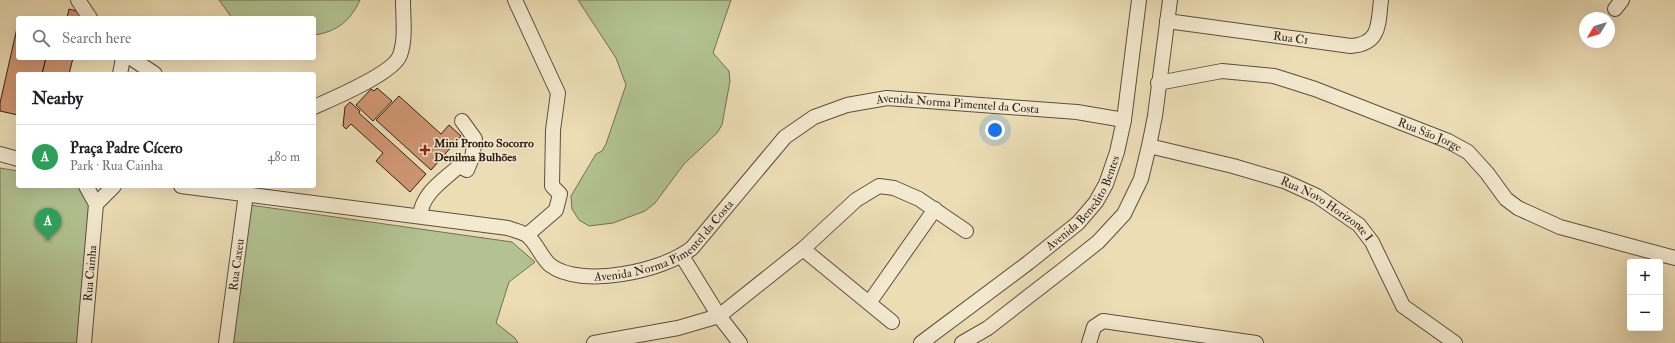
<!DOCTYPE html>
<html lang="en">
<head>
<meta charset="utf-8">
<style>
	body { margin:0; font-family:"IM FELL Double Pica",serif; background:#f2f2f2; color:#202124 }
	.controls { position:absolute; right:12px; bottom:12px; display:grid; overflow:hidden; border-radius:4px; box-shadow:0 4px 16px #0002 }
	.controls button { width:36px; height:36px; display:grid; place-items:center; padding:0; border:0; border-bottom:1px solid #e0e0e0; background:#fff; color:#202124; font:20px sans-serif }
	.compass { position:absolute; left:1579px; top:12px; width:36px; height:36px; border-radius:50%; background:#fff; box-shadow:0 4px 16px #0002; rotate:232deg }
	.you { position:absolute; left:995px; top:130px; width:14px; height:14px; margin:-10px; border:3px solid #fff; border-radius:50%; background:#1a73e8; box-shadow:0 0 0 6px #1a73e833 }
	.badge { display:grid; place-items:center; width:26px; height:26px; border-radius:50%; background:#8f2418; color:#fff; font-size:13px; font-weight:700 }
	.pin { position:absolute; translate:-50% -33px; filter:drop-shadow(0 1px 2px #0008) }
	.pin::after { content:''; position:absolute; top:21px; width:14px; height:12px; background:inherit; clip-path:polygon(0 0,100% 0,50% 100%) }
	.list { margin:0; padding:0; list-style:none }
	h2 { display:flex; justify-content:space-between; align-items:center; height:52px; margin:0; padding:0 16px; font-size:17px }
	h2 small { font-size:13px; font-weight:400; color:#757577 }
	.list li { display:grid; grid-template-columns:26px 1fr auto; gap:12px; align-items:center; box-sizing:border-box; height:64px; padding:0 16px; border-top:1px solid #e0e0e0 }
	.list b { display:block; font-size:15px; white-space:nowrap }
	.list p { margin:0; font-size:13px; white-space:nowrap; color:#757577 }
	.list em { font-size:13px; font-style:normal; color:#757577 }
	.icon { flex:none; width:22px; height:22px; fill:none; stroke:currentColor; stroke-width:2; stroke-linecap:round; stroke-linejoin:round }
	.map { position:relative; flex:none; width:1675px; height:343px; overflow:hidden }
	.search { position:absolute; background:#fff; box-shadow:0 4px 16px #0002; left:16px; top:16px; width:300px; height:44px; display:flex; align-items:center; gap:10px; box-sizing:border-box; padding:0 14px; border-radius:4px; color:#757577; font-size:15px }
	.panel { position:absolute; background:#fff; box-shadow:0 4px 16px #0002; left:16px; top:72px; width:300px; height:116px; border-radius:4px }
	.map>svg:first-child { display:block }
	.green { fill:#b2c292; stroke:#707056 }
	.building { fill:#d09673; stroke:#2d1f19 }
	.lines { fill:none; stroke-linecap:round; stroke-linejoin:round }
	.minor-casing { stroke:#5d4e40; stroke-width:16 }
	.minor { stroke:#f3e9cf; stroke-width:14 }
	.poi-dot { fill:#8f2418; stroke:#f3e9cf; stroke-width:1.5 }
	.labels { text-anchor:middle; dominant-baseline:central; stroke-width:3; stroke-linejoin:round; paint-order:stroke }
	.street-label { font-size:12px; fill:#2d1f19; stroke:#f3e9cf }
	.poi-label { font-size:12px; font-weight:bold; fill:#2d1f19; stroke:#f3e9cf; text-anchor:start }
</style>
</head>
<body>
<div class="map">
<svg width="1675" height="343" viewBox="0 0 1675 343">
	<rect width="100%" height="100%" fill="#ecddb5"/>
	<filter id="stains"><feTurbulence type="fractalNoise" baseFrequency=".005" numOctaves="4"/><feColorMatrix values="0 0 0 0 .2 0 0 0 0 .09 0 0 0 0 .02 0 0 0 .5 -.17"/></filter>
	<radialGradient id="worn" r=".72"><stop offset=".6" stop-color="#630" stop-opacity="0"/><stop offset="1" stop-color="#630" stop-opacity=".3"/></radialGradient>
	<!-- green -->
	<g class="green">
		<path d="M219,0h141c-9,20 -23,32 -46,35v-17h-82z"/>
		<path d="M578,0h153l-18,53 16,18 1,10 -8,44 -5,8 -33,31 -29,39 -10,8 -32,12 -24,3 -10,-6 -7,-11 -1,-13 25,-42 6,-3 4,-7 20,-59 -10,-27z"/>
		<path d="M0,168l18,3v15h74l8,9 -16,148h-84z"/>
		<path d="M250,205l262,37 23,20 -26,20 -13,41 19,15 3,5h-286z"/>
	</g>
	<!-- building -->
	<g class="building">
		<path d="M69,9l14,4 -1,5h-15z"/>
		<path d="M17,28l1,30h28l-4,16h-24v41l-18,-4v-8z"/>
		<path d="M46,58h27l-4,16h-27z"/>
		<path d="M377,88l15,13 -19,20 -17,-16 15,-16 3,2z"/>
		<path d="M399,96l42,38 8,-9 12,11 -30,34 -55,-50z"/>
		<path d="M350,102l10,9 -1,2 67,61 -16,18 -34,-31 7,-8 -32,-29 -5,5 -3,-3 2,-19z"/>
	</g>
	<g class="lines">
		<defs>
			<g id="minor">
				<path d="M78,0l12,18"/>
				<path d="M515,0l43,93 -5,37 -1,56 8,8 -4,16 -29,25"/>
				<path d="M1615,9l7,-9"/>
				<path id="s1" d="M1167,21l184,25c30,-2 27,-23 30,-46"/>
				<path d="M131,58l24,16"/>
				<path d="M120,74l3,-16"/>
				<path id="s2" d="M1158,83l64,-12 52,5 41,13 133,52 20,11 19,21 19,26 12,9 42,19 115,31"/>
				<path d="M314,107c18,-8 80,-34 86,-52 6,-16 3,-37 3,-55"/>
				<path id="s3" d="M1149,146l84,20 51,15 33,15 42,29 13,17 31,64 52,37"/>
				<path d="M0,154l18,5"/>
				<path id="s4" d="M181,186l327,42c5,2 15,4 20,8 9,8 13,21 22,29 31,24 114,6 142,-17l93,-111 29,-20 33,-12 40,-7 190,14 47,8"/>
				<path d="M96,204l18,-18"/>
				<path d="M420,216c2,-23 23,-35 39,-50l8,4 5,-12 3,-19 -13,-18"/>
				<path d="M803,249l89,73"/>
				<path d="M682,256l37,60 21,27"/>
				<path d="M869,303l66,-94"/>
				<path id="s5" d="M84,343l12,-139 -10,-18"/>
				<path id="s6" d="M226,343l21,-157"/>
				<path d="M594,343l84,-15 41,-12 84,-67 53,-49 23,-14 15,2 25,11 47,32"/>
				<path id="s7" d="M921,343l107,-80 50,-40 18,-21 10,-18 11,-32 7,-32 15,-120"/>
				<path d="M962,343l26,-15 81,-63 29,-23 26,-28 17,-35 8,-33 6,-30 15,-116"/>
				<path d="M1089,343l5,-16 9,-6 153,22"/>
			</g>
		</defs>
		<!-- minor casing -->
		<use href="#minor" class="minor-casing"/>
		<!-- minor -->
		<use href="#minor" class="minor"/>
	</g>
	<!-- markers -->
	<path class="poi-dot" d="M423 144h4v4h4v4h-4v4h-4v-4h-4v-4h4z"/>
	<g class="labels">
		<!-- street labels -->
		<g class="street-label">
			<text stroke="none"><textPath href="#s1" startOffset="125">Rua C1</textPath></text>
			<text stroke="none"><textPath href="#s4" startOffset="864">Avenida Norma Pimentel da Costa</textPath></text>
			<text stroke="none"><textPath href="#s2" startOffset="284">Rua São Jorge</textPath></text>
			<text stroke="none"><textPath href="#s7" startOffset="217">Avenida Benedito Bentes</textPath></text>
			<text stroke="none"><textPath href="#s3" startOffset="191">Rua Novo Horizonte I</textPath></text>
			<text stroke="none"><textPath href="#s4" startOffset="516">Avenida Norma Pimentel da Costa</textPath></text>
			<text stroke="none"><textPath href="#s6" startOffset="79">Rua Caxeu</textPath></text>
			<text stroke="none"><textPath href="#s5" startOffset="70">Rua Cainha</textPath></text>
		</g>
		<!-- poi labels -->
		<g class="poi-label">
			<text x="434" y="143">Mini Pronto Socorro<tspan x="434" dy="14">Denilma Bulhões</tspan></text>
		</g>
	</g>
	<rect width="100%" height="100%" filter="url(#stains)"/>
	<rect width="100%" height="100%" fill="url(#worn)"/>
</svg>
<div class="controls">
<button>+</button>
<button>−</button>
</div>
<svg class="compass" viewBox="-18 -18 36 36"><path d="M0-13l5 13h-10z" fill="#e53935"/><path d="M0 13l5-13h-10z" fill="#757577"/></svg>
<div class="you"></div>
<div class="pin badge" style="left:48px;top:241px;background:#2e9e5b">A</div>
<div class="search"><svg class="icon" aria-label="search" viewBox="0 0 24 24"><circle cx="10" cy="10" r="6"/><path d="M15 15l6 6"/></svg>Search here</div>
<section class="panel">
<h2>Nearby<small></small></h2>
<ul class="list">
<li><span class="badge" style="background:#2e9e5b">A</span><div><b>Praça Padre Cícero</b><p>Park · Rua Cainha</p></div><em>480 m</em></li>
</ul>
</section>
</div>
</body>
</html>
